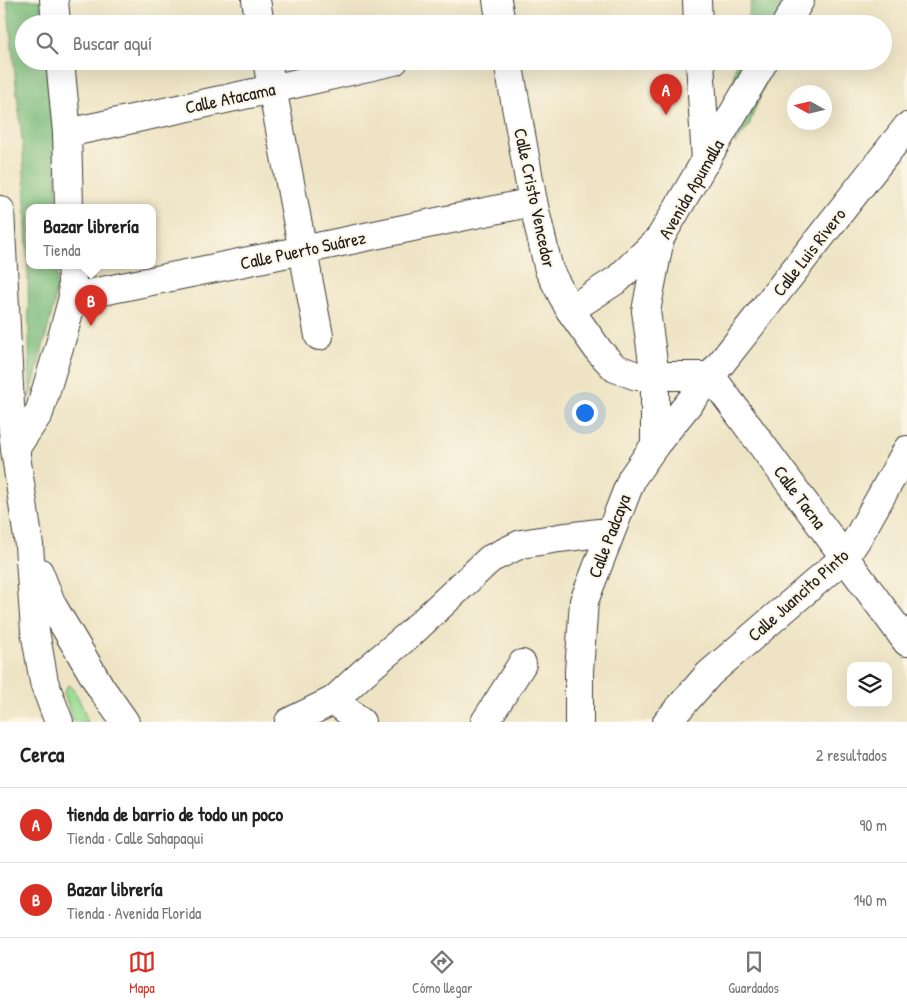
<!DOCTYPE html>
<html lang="es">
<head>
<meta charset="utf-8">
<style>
	body { margin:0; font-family:"Patrick Hand",sans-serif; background:#f2f2f2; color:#222 }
	.controls { position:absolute; right:15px; bottom:15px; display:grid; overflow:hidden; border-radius:10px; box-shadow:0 5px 20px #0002 }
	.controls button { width:45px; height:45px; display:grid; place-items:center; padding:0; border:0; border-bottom:1px solid #e0e0e0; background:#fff; color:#222; font:25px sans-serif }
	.compass { position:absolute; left:787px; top:85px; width:45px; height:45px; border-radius:50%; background:#fff; box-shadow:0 5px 20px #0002; rotate:278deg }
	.you { position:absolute; left:584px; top:412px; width:18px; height:18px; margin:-12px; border:4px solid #fff; border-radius:50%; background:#1a73e8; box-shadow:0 0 0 8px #1a73e833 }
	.badge { display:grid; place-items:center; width:32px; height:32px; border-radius:50%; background:#d93025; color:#fff; font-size:16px; font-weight:700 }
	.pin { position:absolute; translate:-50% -41px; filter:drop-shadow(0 1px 2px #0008) }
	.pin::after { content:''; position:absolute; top:26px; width:18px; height:15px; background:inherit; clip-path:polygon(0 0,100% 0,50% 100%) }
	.popup { position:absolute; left:26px; top:204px; width:130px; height:65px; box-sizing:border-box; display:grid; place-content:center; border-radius:10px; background:#fff; filter:drop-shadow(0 1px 4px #0005); font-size:16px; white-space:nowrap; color:#767676 }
	.popup b { font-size:19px; color:#222 }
	.popup::after { content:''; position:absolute; left:50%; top:100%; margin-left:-10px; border:10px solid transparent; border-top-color:#fff }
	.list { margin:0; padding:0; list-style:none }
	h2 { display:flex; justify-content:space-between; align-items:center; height:65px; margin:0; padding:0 20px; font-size:21px }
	h2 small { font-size:16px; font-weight:400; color:#767676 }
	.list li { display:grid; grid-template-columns:32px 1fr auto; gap:15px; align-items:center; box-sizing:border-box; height:75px; padding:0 20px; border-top:1px solid #e0e0e0 }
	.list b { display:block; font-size:19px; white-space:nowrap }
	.list p { margin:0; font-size:16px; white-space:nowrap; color:#767676 }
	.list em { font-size:16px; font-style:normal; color:#767676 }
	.icon { flex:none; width:28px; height:28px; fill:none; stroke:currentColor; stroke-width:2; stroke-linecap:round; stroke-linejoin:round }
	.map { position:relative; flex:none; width:907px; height:722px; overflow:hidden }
	.search { position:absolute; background:#fff; box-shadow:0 5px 20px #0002; left:15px; right:15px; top:15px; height:55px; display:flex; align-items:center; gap:12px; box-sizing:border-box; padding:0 18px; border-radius:28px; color:#767676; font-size:19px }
	.sheet { height:215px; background:#fff }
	nav { display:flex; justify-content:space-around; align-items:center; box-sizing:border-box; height:70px; border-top:1px solid #e0e0e0; background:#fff; font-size:14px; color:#767676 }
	nav a { display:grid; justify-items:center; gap:2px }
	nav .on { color:#d93025 }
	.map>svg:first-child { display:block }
	.green { fill:#9dde95; stroke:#5c7d58 }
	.forest { fill:#7ebd7e; stroke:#4d6c4d }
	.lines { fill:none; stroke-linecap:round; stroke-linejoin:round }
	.minor-casing { stroke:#3c3a35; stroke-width:30 }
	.minor { stroke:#fff; stroke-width:28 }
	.labels { text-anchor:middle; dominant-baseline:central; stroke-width:4; stroke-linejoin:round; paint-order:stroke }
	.street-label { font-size:18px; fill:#1c1c1c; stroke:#fcf5e5 }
</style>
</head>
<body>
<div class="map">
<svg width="907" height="722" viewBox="0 0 907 722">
	<rect width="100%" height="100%" fill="#fcf5e5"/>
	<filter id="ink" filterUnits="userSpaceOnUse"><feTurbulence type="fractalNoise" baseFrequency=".02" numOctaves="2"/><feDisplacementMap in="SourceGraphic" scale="10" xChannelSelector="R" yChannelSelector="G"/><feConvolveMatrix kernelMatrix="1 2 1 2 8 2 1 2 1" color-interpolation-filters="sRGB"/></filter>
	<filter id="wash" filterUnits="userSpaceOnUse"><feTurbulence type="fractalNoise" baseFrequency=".0096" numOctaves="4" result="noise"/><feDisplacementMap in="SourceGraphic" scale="20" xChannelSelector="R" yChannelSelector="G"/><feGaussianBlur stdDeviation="1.12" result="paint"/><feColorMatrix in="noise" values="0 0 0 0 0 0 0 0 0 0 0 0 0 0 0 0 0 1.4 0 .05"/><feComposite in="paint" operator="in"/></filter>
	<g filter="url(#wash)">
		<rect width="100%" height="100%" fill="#eee4c5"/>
		<!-- green -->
		<path class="green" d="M68,685c9,5 16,27 20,37h-15l-9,-30z"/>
		<!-- forest -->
		<g class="forest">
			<path d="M7,0h33l3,24h-19v37h24l8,69 1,77h-27v58h28l-4,40 -24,92 -2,-122 -5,-126z"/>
			<path d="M752,0h38l-4,24h-40z"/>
			<path d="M737,61h37l-21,53 -4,12 -14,18 -1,-72z"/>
		</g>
	</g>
	<g filter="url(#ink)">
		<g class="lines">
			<defs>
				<g id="minor">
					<path d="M54,0l2,24"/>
					<path d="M256,0l4,24"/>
					<path d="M497,0l4,24"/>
					<path d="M697,0l1,24"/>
					<path d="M786,24l14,-24"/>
					<path d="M60,61l7,72 2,74"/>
					<path d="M267,61l52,275"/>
					<path d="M508,61l25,141 16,68 21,40 29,41 16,17 22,8h74"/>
					<path d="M700,61l6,100"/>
					<path d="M67,133l205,-44 122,-28"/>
					<path d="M0,210l10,195 5,44 14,96 6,86 9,51 15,40"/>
					<path d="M73,297l230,-47 230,-48"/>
					<path d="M570,310l48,-31 42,-41"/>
					<path d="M711,376l196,266"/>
					<path d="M655,445v-68l-9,-66 14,-73 104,-177"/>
					<path d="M15,449l24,-36 24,-79 10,-37 -2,-32"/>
					<path d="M39,572l13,33 49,83 24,34"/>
					<path d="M334,700l27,22"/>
					<path d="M289,722l45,-22 29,-27 48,-40 79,-74 31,-15 38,-6 40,-5h11"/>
					<path d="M485,722l37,-58"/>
					<path d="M579,722v-51l5,-70 48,-123 23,-33 56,-69 196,-249"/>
					<path d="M667,722l42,-48 136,-117 12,-18 50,-89"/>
				</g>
			</defs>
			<!-- minor casing -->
			<use href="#minor" class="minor-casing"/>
			<!-- minor -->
			<use href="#minor" class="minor"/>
		</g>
	</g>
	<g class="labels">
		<!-- street labels -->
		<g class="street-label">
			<text transform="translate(230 98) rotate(-12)">Calle Atacama</text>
			<text transform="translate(691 189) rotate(-60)">Avenida Apumalla</text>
			<text transform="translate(535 198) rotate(78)">Calle Cristo Vencedor</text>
			<text transform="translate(303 250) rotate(-12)">Calle Puerto Suárez</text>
			<text transform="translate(809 252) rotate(-52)">Calle Luis Rivero</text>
			<text transform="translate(800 497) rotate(53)">Calle Tacna</text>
			<text transform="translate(609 536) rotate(-69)">Calle Padcaya</text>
			<text transform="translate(798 595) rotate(-42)">Calle Juancito Pinto</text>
		</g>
	</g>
</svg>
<div class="controls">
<button><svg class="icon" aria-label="layers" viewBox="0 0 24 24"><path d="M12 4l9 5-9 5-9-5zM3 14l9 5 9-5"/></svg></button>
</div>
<svg class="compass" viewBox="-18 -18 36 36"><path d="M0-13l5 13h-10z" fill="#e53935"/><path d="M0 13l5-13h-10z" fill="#767676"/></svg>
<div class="you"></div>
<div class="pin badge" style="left:666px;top:115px">A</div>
<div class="pin badge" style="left:91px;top:326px">B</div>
<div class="popup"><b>Bazar librería</b>Tienda</div>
<div class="search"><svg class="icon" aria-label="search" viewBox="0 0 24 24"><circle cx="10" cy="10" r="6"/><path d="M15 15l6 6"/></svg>Buscar aquí</div>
</div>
<section class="sheet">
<h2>Cerca<small>2 resultados</small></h2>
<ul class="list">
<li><span class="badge">A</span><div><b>tienda de barrio de todo un poco</b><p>Tienda · Calle Sahapaqui</p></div><em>90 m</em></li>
<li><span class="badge">B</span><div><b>Bazar librería</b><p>Tienda · Avenida Florida</p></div><em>140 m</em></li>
</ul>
</section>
<nav>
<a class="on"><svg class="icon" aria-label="map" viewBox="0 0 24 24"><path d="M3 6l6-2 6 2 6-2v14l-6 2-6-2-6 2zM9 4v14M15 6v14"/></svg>Mapa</a>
<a><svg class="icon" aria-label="directions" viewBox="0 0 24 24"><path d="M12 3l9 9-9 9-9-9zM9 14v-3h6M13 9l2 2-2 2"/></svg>Cómo llegar</a>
<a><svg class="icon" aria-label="saved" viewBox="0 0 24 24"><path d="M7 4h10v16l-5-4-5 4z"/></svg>Guardados</a>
</nav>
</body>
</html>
